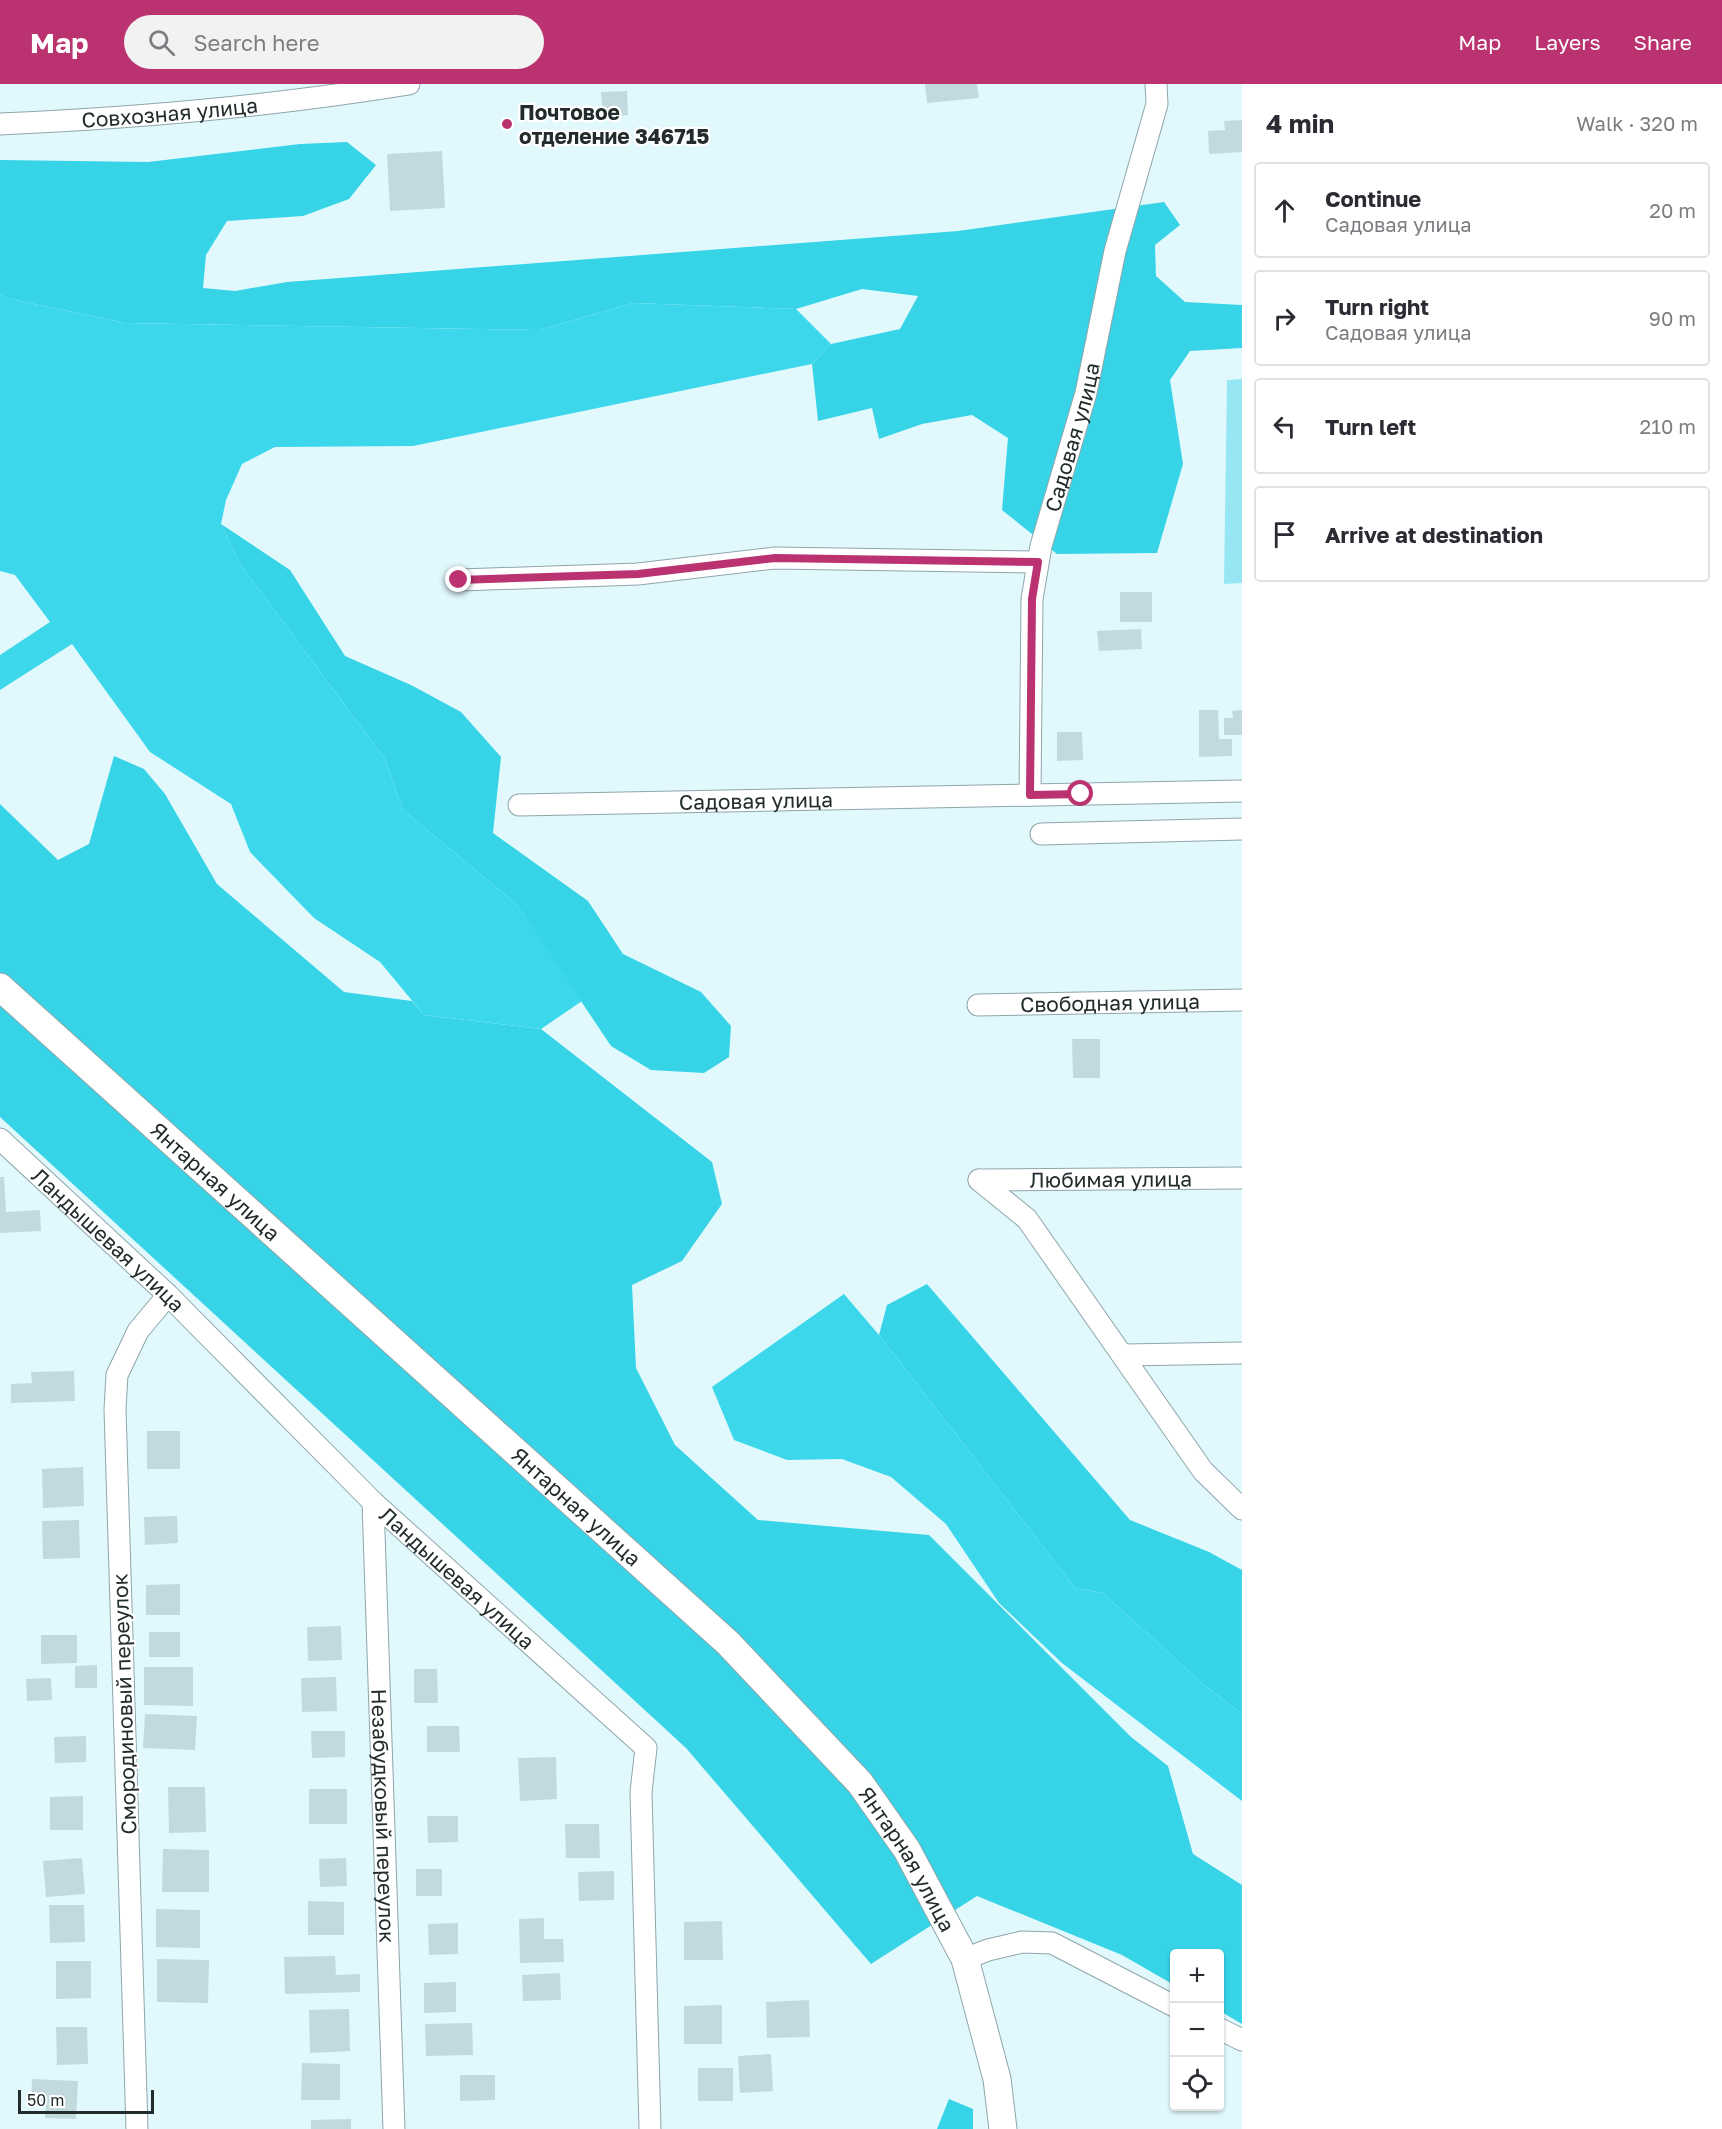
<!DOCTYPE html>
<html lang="en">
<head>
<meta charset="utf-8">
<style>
	body { margin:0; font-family:"Golos Text",sans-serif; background:#f2f2f3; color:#2b2b33 }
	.controls { position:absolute; right:18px; bottom:18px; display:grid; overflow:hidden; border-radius:6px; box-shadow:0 2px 4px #0004 }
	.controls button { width:54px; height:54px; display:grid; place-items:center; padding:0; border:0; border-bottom:2px solid #e1e1e2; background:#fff; color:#2b2b33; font:30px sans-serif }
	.scale { position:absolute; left:18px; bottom:15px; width:136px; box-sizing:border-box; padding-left:6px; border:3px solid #232c2d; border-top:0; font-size:16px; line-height:21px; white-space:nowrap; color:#232c2d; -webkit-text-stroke:4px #fff; paint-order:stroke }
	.stop { position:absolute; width:18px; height:18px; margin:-14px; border:4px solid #bb3270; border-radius:50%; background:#fff }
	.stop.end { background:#bb3270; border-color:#fff; box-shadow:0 2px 6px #0008 }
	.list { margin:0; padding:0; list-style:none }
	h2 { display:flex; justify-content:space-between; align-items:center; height:78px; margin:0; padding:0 24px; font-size:26px }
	h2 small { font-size:20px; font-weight:400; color:#7c7c81 }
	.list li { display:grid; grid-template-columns:39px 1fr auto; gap:18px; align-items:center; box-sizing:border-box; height:96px; margin:0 12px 12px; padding:0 12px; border:2px solid #e1e1e2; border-radius:6px }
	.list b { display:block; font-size:22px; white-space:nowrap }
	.list p { margin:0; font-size:20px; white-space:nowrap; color:#7c7c81 }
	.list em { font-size:20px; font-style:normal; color:#7c7c81 }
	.icon { flex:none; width:33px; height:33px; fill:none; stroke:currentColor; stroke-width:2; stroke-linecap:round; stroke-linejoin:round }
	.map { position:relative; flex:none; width:1242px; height:2045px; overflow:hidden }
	header { display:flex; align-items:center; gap:36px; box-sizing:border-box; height:84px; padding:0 30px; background:#bb3270; color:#fff }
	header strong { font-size:28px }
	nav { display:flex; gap:33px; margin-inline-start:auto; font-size:21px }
	.search { width:420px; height:54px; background:#f2f2f3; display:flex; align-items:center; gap:15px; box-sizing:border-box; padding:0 21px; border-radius:33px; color:#7c7c81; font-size:22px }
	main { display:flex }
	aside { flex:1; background:#fff }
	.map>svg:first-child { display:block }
	.green { fill:#96e7f3 }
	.forest { fill:#37d4e7 }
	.water { fill:#3cd7eb }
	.building { fill:#c2dadd }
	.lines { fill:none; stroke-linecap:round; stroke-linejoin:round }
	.minor-casing { stroke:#8fa6aa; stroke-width:23 }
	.tertiary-casing { stroke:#8fa6aa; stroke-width:29 }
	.minor { stroke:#fff; stroke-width:21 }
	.tertiary { stroke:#fff; stroke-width:27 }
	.route { stroke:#bb3270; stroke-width:8 }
	.poi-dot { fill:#bb3270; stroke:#fff; stroke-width:2 }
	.labels { text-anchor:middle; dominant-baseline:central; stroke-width:4.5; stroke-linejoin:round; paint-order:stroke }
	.street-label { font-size:21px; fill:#232c2d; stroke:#fff }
	.poi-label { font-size:21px; font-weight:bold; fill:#232c2d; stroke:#fff; text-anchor:start }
</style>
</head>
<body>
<header>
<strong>Map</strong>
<div class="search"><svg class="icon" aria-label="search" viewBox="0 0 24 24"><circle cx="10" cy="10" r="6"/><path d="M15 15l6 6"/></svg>Search here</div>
<nav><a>Map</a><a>Layers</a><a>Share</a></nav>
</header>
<main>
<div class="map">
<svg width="1242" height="2045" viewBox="0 0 1242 2045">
	<rect width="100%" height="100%" fill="#e1f9fd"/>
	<!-- green -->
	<path class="green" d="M1242,295v204l-18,1 3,-204z"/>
	<!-- forest -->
	<g class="forest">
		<path d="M347,58l29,23 -27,34 -46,17 -76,5 -21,34 -3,33 32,3 52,-9 671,-51 206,-29 16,23 -25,20 1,31 29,26 57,3v43l-52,3 -20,29 13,84 -26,89 -100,1 -55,-44 6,-72 -36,-23 -50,9 -43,15 -7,-31 -54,13 -6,-57 19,-20 69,-15 18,-33 -56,-7 -66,20 -163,-6 -94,27 -414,-7 -119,-25 -6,-4v-134l148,2 152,-18z"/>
		<path d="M221,440l69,46 55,86 66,29 50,27 40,45 -8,76 95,68 35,53 78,38 30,34 -2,31 -25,16 -53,-3 -40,-24 -95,-142 -113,-94 -18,-51 -143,-192z"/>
		<path d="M114,672l30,13 21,25 52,90 127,108 68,9 12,14 117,14 171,133 10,42 -40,57 -50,24 4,83 39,77 83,75 171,15 202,202 37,29 25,88 49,31v139l-22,-13v-57h-46v31l-52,-30 -145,-59 -106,68 -185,-216 -686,-631v-313l58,56 31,-16z"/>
		<path d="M927,1200l203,236 79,32 33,18v144l-38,-29 -101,-92 -28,-5 -196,-253 8,-30z"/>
		<path d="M949,2015l24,10v20h-36z"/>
	</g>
	<!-- water -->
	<g class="water">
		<path d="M0,210l6,4 119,25 414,7 94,-27 163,6 35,35 -19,20 -399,82 -138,1 -33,17 -16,36 -5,24 21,43 143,192 18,51 113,94 66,97 -41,28 -117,-14 -44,-53 -66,-44 -64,-66 -19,-48 -81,-52 -78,-108 -72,46v-35l50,-33 -35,-47 -15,-4z"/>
		<path d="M844,1210l35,41 196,253 28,5 101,92 38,29v87l-180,-138 -63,-60 -53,-79 -55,-47 -49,-18 -55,1 -53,-20 -22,-53z"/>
	</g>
	<!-- building -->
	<g class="building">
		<path d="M925,0h52l2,14 -52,5z"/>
		<path d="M627,7l1,24 -25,2 -2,-25z"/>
		<path d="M1242,36v32l-33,2 -1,-23 17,-1 -1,-9z"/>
		<path d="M442,67l3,57 -55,3 -3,-57z"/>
		<rect x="1120" y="508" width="32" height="30"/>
		<path d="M1141,545l1,20 -43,2 -2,-20z"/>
		<path d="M1199,626h19l1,29h13v17l-33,1z"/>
		<path d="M1242,626v25h-18v-17h9l-1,-7z"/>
		<path d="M1057,648h25l1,28 -26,1z"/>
		<path d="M1072,955h28v39h-27z"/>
		<path d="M0,1093h4l2,35 34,-2 1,21 -41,2z"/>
		<path d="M74,1287l1,30 -64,2v-19l21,-1 -1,-11z"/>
		<rect x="147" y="1347" width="33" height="38"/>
		<path d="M83,1383l1,39 -41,2 -1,-39z"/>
		<path d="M177,1432l1,27 -33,2 -1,-28z"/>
		<path d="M79,1436l1,38 -37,1 -1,-38z"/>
		<path d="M180,1500v31h-34v-30z"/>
		<path d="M341,1542l1,34 -34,1 -1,-34z"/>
		<rect x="149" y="1548" width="31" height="25"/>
		<path d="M41,1551h36v28l-36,1z"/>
		<path d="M97,1581v23h-22v-22z"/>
		<path d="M144,1583h49v39l-49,-1z"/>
		<path d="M414,1585h23l1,34h-24z"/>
		<path d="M336,1593l1,34 -35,1 -1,-34z"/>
		<path d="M51,1594l1,22 -25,1 -1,-22z"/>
		<path d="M145,1630l52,2 -2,34 -52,-2z"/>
		<path d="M427,1642h32l1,26h-33z"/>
		<path d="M311,1647h34v26l-33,1z"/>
		<path d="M86,1652v26l-31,1 -1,-26z"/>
		<path d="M556,1673l1,42 -37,2 -2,-43z"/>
		<path d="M168,1703h37l1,45 -37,1z"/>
		<rect x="309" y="1705" width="38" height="35"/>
		<path d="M83,1712v34h-33v-33z"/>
		<path d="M427,1732h31v26l-30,1z"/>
		<path d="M565,1740h34l1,34h-34z"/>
		<path d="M163,1765l46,1v42h-47z"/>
		<path d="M82,1774l3,36 -39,3 -3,-36z"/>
		<path d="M346,1774l1,28 -27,1 -1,-28z"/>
		<rect x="416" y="1785" width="26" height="27"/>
		<path d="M614,1787v29l-35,1 -1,-29z"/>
		<path d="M308,1817l36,1v33h-36z"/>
		<path d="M49,1821h35l1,37 -35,1z"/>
		<path d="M156,1825l44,1v38l-44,-1z"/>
		<path d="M544,1834v21h19l1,23 -44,1 -1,-44z"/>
		<path d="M722,1837l1,39h-39v-38z"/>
		<path d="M458,1839v31l-29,1 -1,-31z"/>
		<path d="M335,1872l1,19 24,-1v18l-75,2 -1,-37z"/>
		<path d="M157,1875l52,1 -1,43 -51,-1z"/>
		<path d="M56,1877h35v37l-35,1z"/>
		<path d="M560,1889l1,27 -38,1 -1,-26z"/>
		<path d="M456,1898v30l-32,1v-30z"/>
		<path d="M809,1916l1,37 -43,1 -1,-36z"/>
		<path d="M722,1921v39h-38v-38z"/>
		<path d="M349,1925l1,42 -40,2 -1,-43z"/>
		<path d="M472,1939l1,32 -47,1 -1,-32z"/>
		<path d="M56,1943h31l1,37 -31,1z"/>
		<path d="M771,1970l2,37 -33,2 -2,-37z"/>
		<path d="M302,1979l38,1v36h-39z"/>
		<rect x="698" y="1984" width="35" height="33"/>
		<path d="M460,1991h35v25l-35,1z"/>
		<path d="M32,1995l46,2 -2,38 -31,-1 1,-16h-15z"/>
		<path d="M351,2035v10h-40v-9z"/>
	</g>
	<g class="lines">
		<defs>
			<g id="minor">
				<path id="s1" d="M0,40c137,-6 274,-18 409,-40"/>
				<path d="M460,496l178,-6 137,-16 263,4"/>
				<path id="s2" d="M1030,711l2,-196 9,-53 45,-153 29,-142 42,-147 -1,-20"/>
				<path id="s3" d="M519,721l723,-14"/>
				<path d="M1041,750l201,-5"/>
				<path id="s4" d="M978,921l264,-5"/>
				<path id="s5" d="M0,1055l168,156 205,207 273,246 -5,44 9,337"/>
				<path d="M979,1096l48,39 176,252 39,38"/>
				<path id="s6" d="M979,1096l263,-2"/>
				<path d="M1124,1271l118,-2"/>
				<path id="s7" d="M373,1418l21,627"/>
				<path d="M965,1875l23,-9 34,-8 30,1 122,63"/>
				<path d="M1220,1945l22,11"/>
				<path d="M137,2045l-22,-720 2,-34 21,-44 30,-36"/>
			</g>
			<g id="tertiary">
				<path id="s8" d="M0,903l728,656 132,140 47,67 58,109 32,120 6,50"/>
			</g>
		</defs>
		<!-- minor casing -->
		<use href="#minor" class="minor-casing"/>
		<!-- tertiary casing -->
		<use href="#tertiary" class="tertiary-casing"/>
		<!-- minor -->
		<use href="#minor" class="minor"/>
		<!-- tertiary -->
		<use href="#tertiary" class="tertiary"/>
	</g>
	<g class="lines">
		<!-- route -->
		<path class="route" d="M459,496l179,-6 137,-16 263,4 -6,37 -2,196 51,-1"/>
	</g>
	<!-- markers -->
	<circle class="poi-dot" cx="507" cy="40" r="6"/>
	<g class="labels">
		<!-- street labels -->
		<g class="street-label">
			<text stroke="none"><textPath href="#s1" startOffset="170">Совхозная улица</textPath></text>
			<text stroke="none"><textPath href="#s2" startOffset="363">Садовая улица</textPath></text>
			<text stroke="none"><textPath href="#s3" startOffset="237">Садовая улица</textPath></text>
			<text stroke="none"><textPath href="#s4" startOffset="132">Свободная улица</textPath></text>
			<text stroke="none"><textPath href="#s6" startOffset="132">Любимая улица</textPath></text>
			<text stroke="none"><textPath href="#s8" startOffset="290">Янтарная улица</textPath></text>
			<text stroke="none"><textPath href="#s5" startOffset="148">Ландышевая улица</textPath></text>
			<text stroke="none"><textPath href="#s8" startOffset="776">Янтарная улица</textPath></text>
			<text stroke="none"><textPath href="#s5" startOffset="634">Ландышевая улица</textPath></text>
			<text transform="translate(124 1620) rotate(-92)">Смородиновый переулок</text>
			<text stroke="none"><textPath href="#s7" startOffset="314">Незабудковый переулок</textPath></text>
			<text stroke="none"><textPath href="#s8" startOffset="1262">Янтарная улица</textPath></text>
		</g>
		<!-- poi labels -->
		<g class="poi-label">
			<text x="519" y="28">Почтовое<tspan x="519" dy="24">отделение 346715</tspan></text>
		</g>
	</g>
</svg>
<div class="controls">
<button>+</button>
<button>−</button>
<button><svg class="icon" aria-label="locate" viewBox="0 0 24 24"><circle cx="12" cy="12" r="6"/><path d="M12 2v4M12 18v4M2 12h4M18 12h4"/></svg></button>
</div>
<div class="scale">50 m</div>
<div class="stop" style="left:1081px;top:710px"></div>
<div class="stop end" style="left:459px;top:496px"></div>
</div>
<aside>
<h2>4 min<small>Walk · 320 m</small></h2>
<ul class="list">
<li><svg class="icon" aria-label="ahead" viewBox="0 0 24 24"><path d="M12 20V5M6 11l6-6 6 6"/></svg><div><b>Continue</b><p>Садовая улица</p></div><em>20 m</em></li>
<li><svg class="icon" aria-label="right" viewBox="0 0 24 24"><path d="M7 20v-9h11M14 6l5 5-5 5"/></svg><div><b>Turn right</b><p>Садовая улица</p></div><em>90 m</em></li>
<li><svg class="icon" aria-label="left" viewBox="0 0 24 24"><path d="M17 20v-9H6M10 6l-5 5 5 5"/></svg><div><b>Turn left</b></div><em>210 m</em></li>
<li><svg class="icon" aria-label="arrive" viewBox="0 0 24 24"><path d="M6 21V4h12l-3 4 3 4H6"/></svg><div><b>Arrive at destination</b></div></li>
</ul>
</aside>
</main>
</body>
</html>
